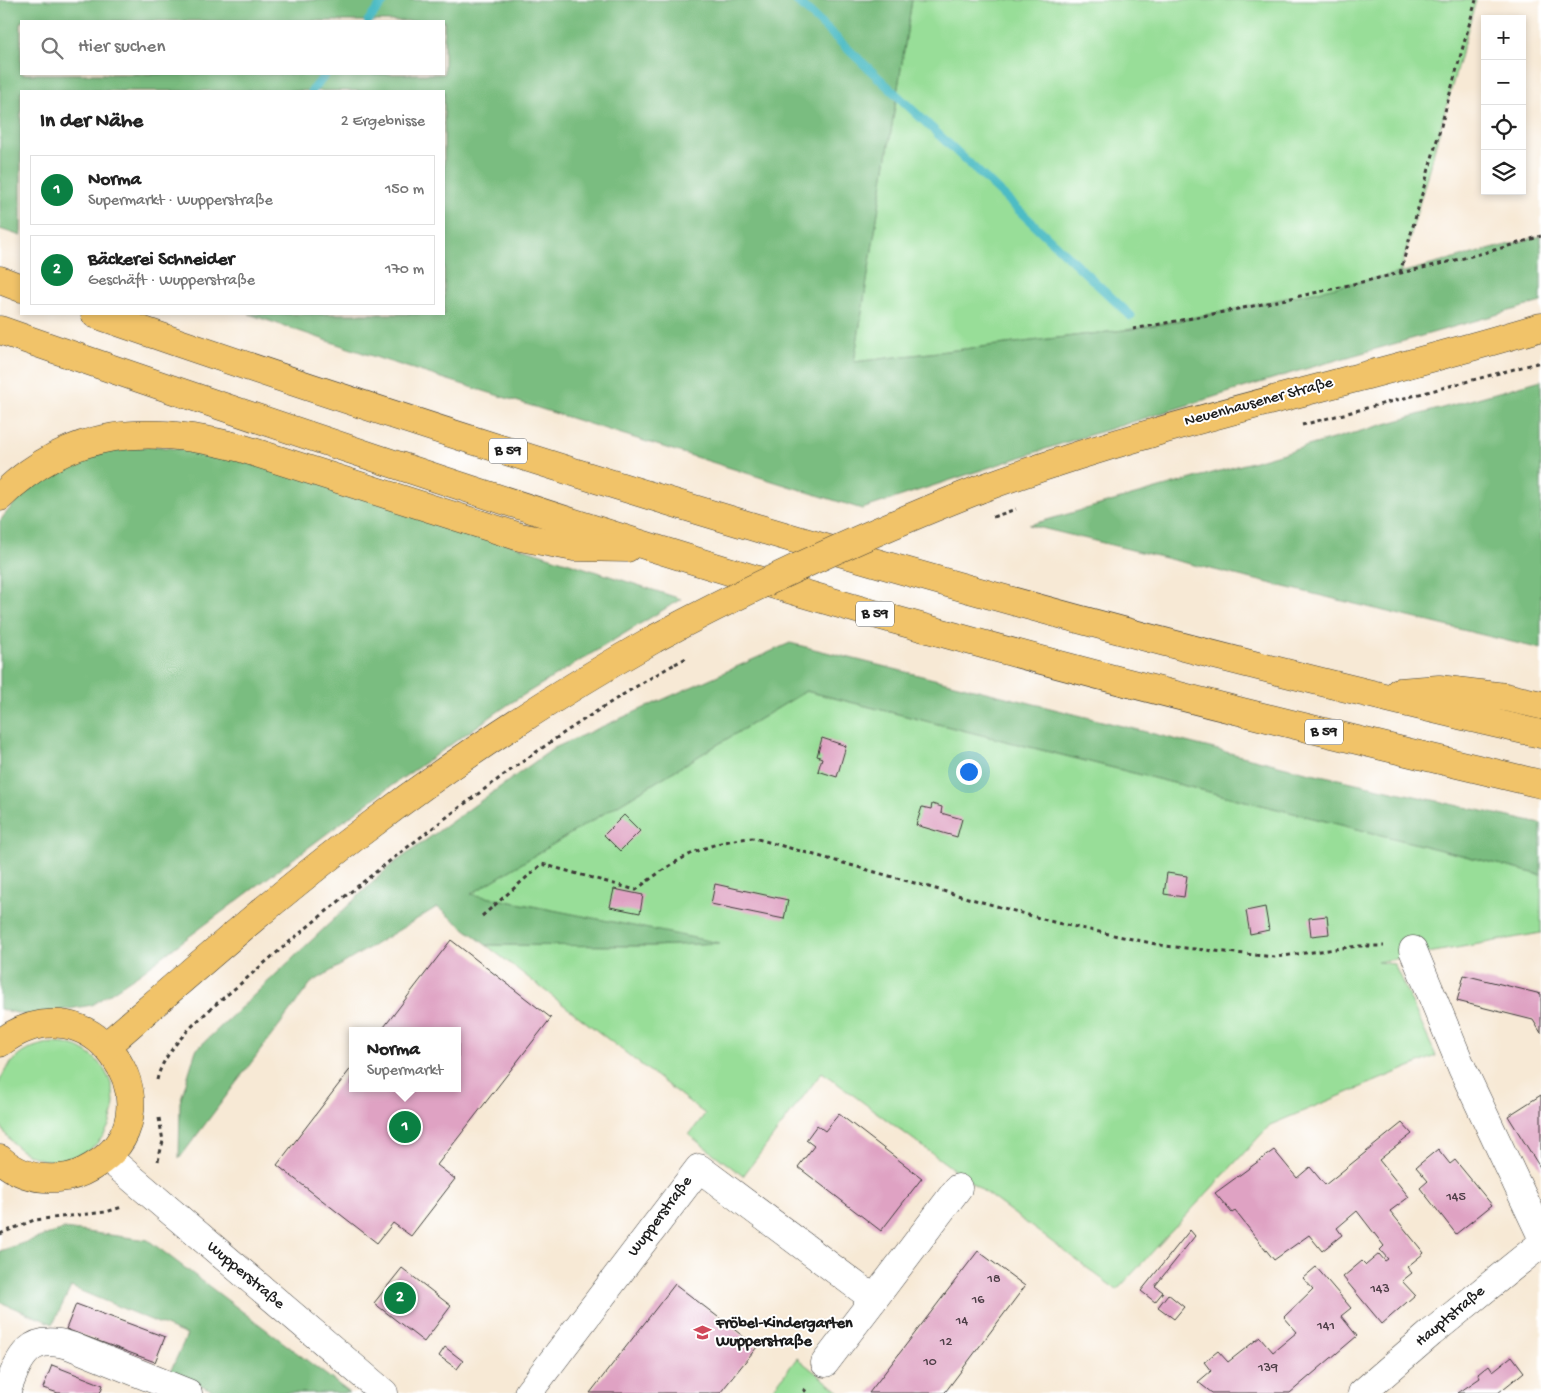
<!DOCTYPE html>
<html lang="de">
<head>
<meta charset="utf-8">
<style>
	body { margin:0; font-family:"Gochi Hand",sans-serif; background:#f2f2f2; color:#222 }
	.controls { position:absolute; right:15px; top:15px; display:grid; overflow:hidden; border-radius:0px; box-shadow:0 2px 8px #0003 }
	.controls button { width:45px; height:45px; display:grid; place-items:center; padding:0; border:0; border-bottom:1px solid #e0e0e0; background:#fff; color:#222; font:25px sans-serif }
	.you { position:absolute; left:968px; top:771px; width:18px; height:18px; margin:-12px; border:4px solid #fff; border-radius:50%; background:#1a73e8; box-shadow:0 0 0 8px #1a73e833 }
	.badge { display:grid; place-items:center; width:32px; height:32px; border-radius:50%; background:#0b8043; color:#fff; font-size:16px; font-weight:700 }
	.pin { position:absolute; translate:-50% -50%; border:2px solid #fff; box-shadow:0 1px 5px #0006 }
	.popup { position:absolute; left:349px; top:1027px; width:112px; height:65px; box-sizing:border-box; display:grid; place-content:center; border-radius:0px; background:#fff; filter:drop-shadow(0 1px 4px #0005); font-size:16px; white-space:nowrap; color:#767676 }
	.popup b { font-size:19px; color:#222 }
	.popup::after { content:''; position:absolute; left:50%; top:100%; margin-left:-10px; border:10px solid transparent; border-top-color:#fff }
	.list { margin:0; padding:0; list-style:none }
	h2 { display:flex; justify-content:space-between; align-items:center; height:65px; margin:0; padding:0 20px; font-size:21px }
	h2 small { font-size:16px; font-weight:400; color:#767676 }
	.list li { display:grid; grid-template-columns:32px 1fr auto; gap:15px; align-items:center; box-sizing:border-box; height:70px; margin:0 10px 10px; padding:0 10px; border:1px solid #e0e0e0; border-radius:0px }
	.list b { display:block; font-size:19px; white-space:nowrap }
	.list p { margin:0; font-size:16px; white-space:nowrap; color:#767676 }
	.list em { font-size:16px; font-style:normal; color:#767676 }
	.icon { flex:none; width:28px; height:28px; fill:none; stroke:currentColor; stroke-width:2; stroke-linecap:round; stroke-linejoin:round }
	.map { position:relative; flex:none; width:1541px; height:1393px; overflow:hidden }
	.search { position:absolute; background:#fff; box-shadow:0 2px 8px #0003; left:20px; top:20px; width:425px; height:55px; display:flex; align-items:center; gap:12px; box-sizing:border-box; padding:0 18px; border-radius:0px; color:#767676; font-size:19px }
	.panel { position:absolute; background:#fff; box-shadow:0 2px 8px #0003; left:20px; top:90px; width:425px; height:225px; border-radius:0px }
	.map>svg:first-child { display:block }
	.green { fill:#98de98; stroke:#5a7d5a }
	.forest { fill:#7abd80; stroke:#4b6c4e; fill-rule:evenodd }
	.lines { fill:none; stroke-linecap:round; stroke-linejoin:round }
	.stream { stroke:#4ebcc5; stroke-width:9 }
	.building { fill:#dfa2c3 }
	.minor-casing { stroke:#3d3b38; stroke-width:29 }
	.major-casing { stroke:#3d3b38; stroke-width:29 }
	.highway-casing { stroke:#3d3b38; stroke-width:29 }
	.path { stroke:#3d3b38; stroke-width:3; stroke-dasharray:4 4; stroke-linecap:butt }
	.minor { stroke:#fff; stroke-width:28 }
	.major { stroke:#f1c369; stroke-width:28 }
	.highway { stroke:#f1c369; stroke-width:28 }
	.major-bridge-casing { stroke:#3d3b38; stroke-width:29; stroke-linecap:butt }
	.path-bridge { stroke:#3d3b38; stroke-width:3; stroke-dasharray:4 4; stroke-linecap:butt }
	.major-bridge { stroke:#f1c369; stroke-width:28 }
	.labels { text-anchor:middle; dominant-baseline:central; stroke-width:4; stroke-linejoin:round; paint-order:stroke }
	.number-label { font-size:14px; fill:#4d3e46 }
	.shield { fill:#fff; stroke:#606060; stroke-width:1 }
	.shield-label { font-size:15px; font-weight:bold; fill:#1c1c1c }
	.street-label { font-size:16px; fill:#1c1c1c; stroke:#fff }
	.poi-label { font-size:16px; font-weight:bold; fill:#1c1c1c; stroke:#fff; text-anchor:start }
</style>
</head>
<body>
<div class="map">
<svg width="1541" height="1393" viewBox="0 0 1541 1393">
	<rect width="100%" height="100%" fill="#fff"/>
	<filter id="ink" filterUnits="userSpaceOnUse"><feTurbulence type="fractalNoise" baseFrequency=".02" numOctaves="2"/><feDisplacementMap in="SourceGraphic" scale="10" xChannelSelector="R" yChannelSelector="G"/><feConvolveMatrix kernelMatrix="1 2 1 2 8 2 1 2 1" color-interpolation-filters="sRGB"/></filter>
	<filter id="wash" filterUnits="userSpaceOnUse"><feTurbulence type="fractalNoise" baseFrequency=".0096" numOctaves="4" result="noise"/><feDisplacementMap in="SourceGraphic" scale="20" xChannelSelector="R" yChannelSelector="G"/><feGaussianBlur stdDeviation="1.12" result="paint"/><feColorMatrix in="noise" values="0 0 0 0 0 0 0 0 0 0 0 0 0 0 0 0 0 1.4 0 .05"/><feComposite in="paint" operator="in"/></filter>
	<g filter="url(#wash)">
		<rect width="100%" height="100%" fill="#f7e9d5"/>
		<!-- green -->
		<g class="green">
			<path d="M912,0h564l-76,273 -136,31 -131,25 -279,33z"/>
			<path d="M806,691l735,184v58l-164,29 17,2 42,92 -166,69 -153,165 -295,-218 -79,104 -54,-41 16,-21 -219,-169 166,1 65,-3 -246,-49z"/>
			<circle cx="55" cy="1102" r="59"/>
			<path d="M797,1358l44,35h-71z"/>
		</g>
		<!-- forest -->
		<g class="forest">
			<path d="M0,0h912l-58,362 279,-33 66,-12 201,-44 141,-37v66l-246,70 -231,71 -202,66 -481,-150 -132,-45h195v-223h-423v145l-21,-7zM444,21v53h-423v-53z"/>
			<path d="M1541,380v269l-512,-124z"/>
			<path d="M154,446l83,10 444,143 -172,105 -125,87 -245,183 -47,31 -63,11 -29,-7v-488c20,-29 65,-62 100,-70 17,-3 36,-3 54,-5z"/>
			<path d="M790,643l512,128 239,53v51l-735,-184 -335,203 249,49 -68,3 -166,-1 -49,-38 -126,76 -132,176 1,-57 16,-52 194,-184 164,-118z"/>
			<path d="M64,1229l84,11 202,153h-131l-49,-21 17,-37 -116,-48 -18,37 -53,-22v-51z"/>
		</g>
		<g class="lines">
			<!-- stream -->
			<g class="stream">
				<path d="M796,0l335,316"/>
				<path d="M368,21l17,-21"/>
				<path d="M312,91l14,-17"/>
			</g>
		</g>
		<g id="blocks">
			<!-- building -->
			<g class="building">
				<path d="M822,738l24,8 -9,31 -19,-6 4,-13 -5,-2z"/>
				<path d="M932,804l10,3 -1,6 21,6 -5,18 -41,-12 6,-18 9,2z"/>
				<path d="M624,815l16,16 -20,20 -16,-16z"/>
				<path d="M1167,873l20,3 -3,21 -20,-3z"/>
				<path d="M715,884l73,16 -4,19 -73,-15z"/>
				<path d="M614,889l29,6 -3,18 -30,-6z"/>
				<path d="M1265,907l4,23 -19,4 -4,-23z"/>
				<path d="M1327,916l2,18 -18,2 -2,-18z"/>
				<path d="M451,940l100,78 -114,147 18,14 -44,57 -18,-13 -16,20 -100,-78 75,-98v21h106v-57h-77z"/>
				<path d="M1464,975l77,19v39l-8,-13 -76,-19z"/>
				<path d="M1541,1095v74l-33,-53z"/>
				<path d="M839,1114l83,64 -41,53 -83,-64 16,-21 -8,-6 11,-15 8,6z"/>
				<path d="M1402,1123l10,11 -33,26 30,37 -19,14 34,42 -17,14 5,6 -10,8 13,14 -33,29 -39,-47 19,-16 4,4 13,-11 6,7 3,-2 -8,-9 4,-4 -27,-35 -20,17 5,7 -20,16 -13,-16 -35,25 -39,-49 -3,2 -17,-20 59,-43 23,28 13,-11 15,18z"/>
				<path d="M1438,1149l12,15 5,-4 37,45 -36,29 -36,-46 8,-7 -12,-14z"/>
				<path d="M1190,1230l5,6 -40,50 8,6 -8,10 -14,-11z"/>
				<path d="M978,1251l47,35 -79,105 -2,2h-75z"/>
				<path d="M1316,1267l35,41 -10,8 16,20 -67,57h-78l-14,-11 13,-11 -7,-9 14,-11 10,11 32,-25 13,15 24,-20 -13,-15 29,-28 -10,-11z"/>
				<path d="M402,1268l49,38 -27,36 -50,-39z"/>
				<path d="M675,1284l82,63 -37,46h-130z"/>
				<path d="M1168,1294l16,13 -10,12 -16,-12z"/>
				<path d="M76,1304l89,33 -10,25 -89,-33z"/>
				<path d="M445,1347l18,14 -6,8 -18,-13z"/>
				<path d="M1512,1356l12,16 -26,21h-40l22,-15 -2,-4 11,-9 4,6z"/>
				<path d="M52,1365l51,20 -3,8h-42l-15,-5z"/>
			</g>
		</g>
	</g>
	<g filter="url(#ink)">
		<use href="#blocks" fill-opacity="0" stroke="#3d3b38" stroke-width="1"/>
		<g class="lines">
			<defs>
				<g id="minor">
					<path d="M1413,950l49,118 79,167"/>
					<path d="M107,1157l277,236"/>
					<path d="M825,1363l49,-64"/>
					<path d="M6,1393c13,-34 21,-61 65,-47l117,47"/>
					<path d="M528,1393l171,-225 175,131 84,-111"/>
					<path d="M1362,1393l69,-60 110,-89"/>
				</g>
				<g id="major">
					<path d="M980,489c183,-68 375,-106 561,-162"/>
					<path d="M0,1043c92,-69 177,63 101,118 -10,7 -22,14 -34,16 -25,4 -48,-1 -67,-18"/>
					<path d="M106,1046c85,-74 170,-150 261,-218 91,-70 187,-132 287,-189"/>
				</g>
				<g id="highway">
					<path d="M0,280l21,8"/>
					<path d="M95,314c474,165 956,309 1446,420"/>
					<path d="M0,330c122,43 244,84 367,125 191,64 384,126 579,179 197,55 396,103 595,150"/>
					<path d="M0,497c71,-70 149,-73 241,-49l279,89 54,10 53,1"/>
					<path d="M1399,692l40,-3 66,8 36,8"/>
				</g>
			</defs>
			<!-- minor casing -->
			<use href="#minor" class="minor-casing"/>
			<!-- major casing -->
			<use href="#major" class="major-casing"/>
			<!-- highway casing -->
			<use href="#highway" class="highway-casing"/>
			<!-- path -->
			<g class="path">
				<path d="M1400,273l76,-273"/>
				<path d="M1133,329c84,-15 167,-32 250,-52 53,-12 106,-24 158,-41"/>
				<path d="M1302,425l239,-63"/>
				<path d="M482,916l60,-52 94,26c36,-29 72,-50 118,-52l303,85 108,23 110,11 83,-11h26"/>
				<path d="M157,1080c9,-41 66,-80 97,-108 65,-56 132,-109 201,-161 71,-53 143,-104 220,-147"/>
				<path d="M158,1161l5,-20 -4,-23"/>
				<path d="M0,1234l34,-14 72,-8 16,-5"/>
				<path d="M803,1389l5,4"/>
			</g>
			<!-- minor -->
			<use href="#minor" class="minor"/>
			<!-- major -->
			<use href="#major" class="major"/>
			<!-- highway -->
			<use href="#highway" class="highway"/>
			<defs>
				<path id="major-bridge" d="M654,639c106,-57 215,-106 326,-150"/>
			</defs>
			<!-- major-bridge casing -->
			<use href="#major-bridge" class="major-bridge-casing"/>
			<!-- path-bridge -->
			<g class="path-bridge">
				<path d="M993,517l23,-8"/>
				<path d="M675,664l13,-7"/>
			</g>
			<!-- major-bridge -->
			<use href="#major-bridge" class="major-bridge"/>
		</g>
	</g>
	<!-- icons -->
	<defs>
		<symbol id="school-bare" viewBox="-9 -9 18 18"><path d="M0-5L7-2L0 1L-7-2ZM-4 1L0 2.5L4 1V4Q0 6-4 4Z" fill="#d1495b" stroke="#fff" stroke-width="2.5" paint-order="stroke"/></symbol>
	</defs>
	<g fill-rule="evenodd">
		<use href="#school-bare" x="690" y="1320" width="25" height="25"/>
	</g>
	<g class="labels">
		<!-- number labels -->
		<g class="number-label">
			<text x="1456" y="1197">145</text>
			<text x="994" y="1279">18</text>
			<text x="1380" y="1289">143</text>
			<text x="978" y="1300">16</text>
			<text x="962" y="1321">14</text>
			<text x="1326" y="1326">141</text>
			<text x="946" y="1342">12</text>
			<text x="930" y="1362">10</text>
			<text x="1268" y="1368">139</text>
		</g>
		<!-- shield labels -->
		<g class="shield">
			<rect x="489" y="438.5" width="38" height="25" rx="4"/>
			<rect x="856" y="601.5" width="38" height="25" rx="4"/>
			<rect x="1305" y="719.5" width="38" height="25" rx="4"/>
		</g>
		<g class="shield-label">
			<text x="508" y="451">B 59</text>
			<text x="875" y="614">B 59</text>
			<text x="1324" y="732">B 59</text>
		</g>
		<!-- street labels -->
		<g class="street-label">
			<text transform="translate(1259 403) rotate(-15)">Neuenhausener Straße</text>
			<text transform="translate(661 1217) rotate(-53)">Wupperstraße</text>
			<text transform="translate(245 1276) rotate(40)">Wupperstraße</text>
			<text transform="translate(1451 1317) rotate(-40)">Hauptstraße</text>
		</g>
		<!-- poi labels -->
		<g class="poi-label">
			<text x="716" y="1324">Fröbel-Kindergarten<tspan x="716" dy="18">Wupperstraße</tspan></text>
		</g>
	</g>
</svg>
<div class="controls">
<button>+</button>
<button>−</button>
<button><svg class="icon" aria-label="locate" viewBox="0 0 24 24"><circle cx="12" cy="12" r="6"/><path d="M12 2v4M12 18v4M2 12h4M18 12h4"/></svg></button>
<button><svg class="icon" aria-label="layers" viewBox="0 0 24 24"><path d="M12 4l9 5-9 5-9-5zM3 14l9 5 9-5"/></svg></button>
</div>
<div class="you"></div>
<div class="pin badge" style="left:405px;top:1127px">1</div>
<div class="popup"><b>Norma</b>Supermarkt</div>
<div class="pin badge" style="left:400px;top:1298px">2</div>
<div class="search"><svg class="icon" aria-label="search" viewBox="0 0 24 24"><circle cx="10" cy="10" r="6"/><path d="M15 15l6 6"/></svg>Hier suchen</div>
<section class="panel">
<h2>In der Nähe<small>2 Ergebnisse</small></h2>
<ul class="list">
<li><span class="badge">1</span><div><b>Norma</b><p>Supermarkt · Wupperstraße</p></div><em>150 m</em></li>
<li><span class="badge">2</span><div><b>Bäckerei Schneider</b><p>Geschäft · Wupperstraße</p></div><em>170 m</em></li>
</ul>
</section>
</div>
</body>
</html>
